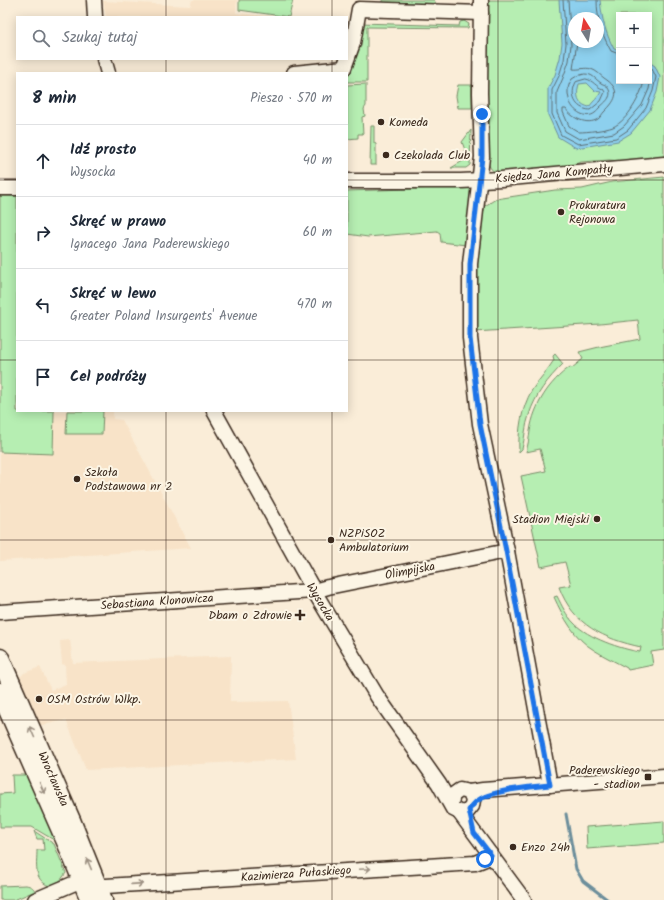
<!DOCTYPE html>
<html lang="pl">
<head>
<meta charset="utf-8">
<style>
	body { margin:0; font-family:Kalam,sans-serif; background:#f2f2f3; color:#1f2937 }
	.controls { position:absolute; right:12px; top:12px; display:grid; overflow:hidden; border-radius:0px; box-shadow:0 2px 10px #0003 }
	.controls button { width:36px; height:36px; display:grid; place-items:center; padding:0; border:0; border-bottom:1px solid #e0e1e3; background:#fff; color:#1f2937; font:20px sans-serif }
	.compass { position:absolute; left:568px; top:12px; width:36px; height:36px; border-radius:50%; background:#fff; box-shadow:0 2px 10px #0003; rotate:349deg }
	.stop { position:absolute; width:12px; height:12px; margin:-9px; border:3px solid #1a73e8; border-radius:50%; background:#fff }
	.stop.end { background:#1a73e8; border-color:#fff; box-shadow:0 1px 4px #0008 }
	.list { margin:0; padding:0; list-style:none }
	h2 { display:flex; justify-content:space-between; align-items:center; height:52px; margin:0; padding:0 16px; font-size:17px }
	h2 small { font-size:13px; font-weight:400; color:#747a83 }
	.list li { display:grid; grid-template-columns:26px 1fr auto; gap:12px; align-items:center; box-sizing:border-box; height:72px; padding:0 16px; border-top:1px solid #e0e1e3 }
	.list b { display:block; font-size:15px; white-space:nowrap }
	.list p { margin:0; font-size:13px; white-space:nowrap; color:#747a83 }
	.list em { font-size:13px; font-style:normal; color:#747a83 }
	.icon { flex:none; width:22px; height:22px; fill:none; stroke:currentColor; stroke-width:2; stroke-linecap:round; stroke-linejoin:round }
	.map { position:relative; flex:none; width:664px; height:900px; overflow:hidden }
	.search { position:absolute; background:#fff; box-shadow:0 2px 10px #0003; left:16px; top:16px; width:332px; height:44px; display:flex; align-items:center; gap:10px; box-sizing:border-box; padding:0 14px; border-radius:0px; color:#747a83; font-size:15px }
	.panel { position:absolute; background:#fff; box-shadow:0 2px 10px #0003; left:16px; top:72px; width:332px; height:340px; border-radius:0px }
	.map>svg:first-child { display:block }
	.built { fill:#f8e3c8 }
	.green { fill:#b6eeb2; stroke:#788c68; fill-rule:evenodd }
	.water { fill:#8dd0ee; stroke:#6c8e9b; fill-rule:evenodd }
	.lines { fill:none; stroke-linecap:round; stroke-linejoin:round }
	.shore { stroke:#5c6c71; stroke-width:1 }
	.stream { stroke:#6c8e9b; stroke-width:3 }
	.minor-casing { stroke:#3b2a1e; stroke-width:17 }
	.major-casing { stroke:#3b2a1e; stroke-width:21 }
	.minor { stroke:#fcf5e5; stroke-width:14 }
	.major { stroke:#fcf5e5; stroke-width:18 }
	.oneway { stroke:#9c9082 }
	.route { stroke:#1a73e8; stroke-width:5 }
	.grid { fill:none; stroke:#3b2a1e; stroke-width:1; stroke-opacity:0.55 }
	.poi-dot { fill:#3b2a1e; stroke:#fcf5e5; stroke-width:1.5 }
	.labels { text-anchor:middle; dominant-baseline:central; stroke-width:4; stroke-linejoin:round; paint-order:stroke }
	.poi-label { font-size:12px; fill:#3b2a1e; stroke:#fcf5e5; text-anchor:start }
	.street-label { font-size:12px; fill:#3b2a1e; stroke:#fcf5e5 }
</style>
</head>
<body>
<div class="map">
<svg width="664" height="900" viewBox="0 0 664 900">
	<rect width="100%" height="100%" fill="#faedd8"/>
	<filter id="ink" filterUnits="userSpaceOnUse"><feTurbulence type="fractalNoise" baseFrequency=".025" numOctaves="2"/><feDisplacementMap in="SourceGraphic" scale="8" xChannelSelector="R" yChannelSelector="G"/><feConvolveMatrix kernelMatrix="1 2 1 2 8 2 1 2 1" color-interpolation-filters="sRGB"/></filter>
	<g filter="url(#ink)">
		<!-- built -->
		<g class="built">
			<path d="M192,0h45l-1,13 44,4h-174l-3,-16 87,5z"/>
			<path d="M54,411h59v8l9,1 69,128 -191,13v-109l53,2z"/>
			<path d="M70,640l3,23 158,-7 -1,46 58,-1 8,58 -210,11 -20,-50 -28,6 -19,-48 5,-5 16,-6 11,23 15,-6 -1,-19 -3,-1 -2,-23z"/>
		</g>
		<!-- green -->
		<g class="green">
			<path d="M239,0h54l-4,17 -50,-7z"/>
			<path d="M382,0h52l2,4v4l-54,-5z"/>
			<path d="M486,0h178v159l-32,3 -23,-2 -28,2 -17,6 -64,5c-7,-1 -9,-3 -12,-10l1,-50 -4,-20zM619,15h30v66h-30zM574,18h24v24h-24z"/>
			<path d="M464,21l5,3 -1,4 -101,-1v55h-20v-9l13,-50 99,3 1,-4z"/>
			<path d="M366,84v22l-2,3 1,7 -3,1 1,17h-5v4l-11,1v-54z"/>
			<path d="M458,85h14v23h-14l-2,-12z"/>
			<path d="M371,126h3v17l2,1v21h-6z"/>
			<path d="M471,130l-1,35 -4,3h-15l17,-10 -6,-16z"/>
			<path d="M664,177v473l-13,2 2,13 -25,5 -1,-2c-11,-6 -22,-11 -33,-18 -19,-11 -31,-33 -40,-53l3,-1c5,10 9,19 17,27 14,15 47,26 66,29l1,-5c-37,-8 -68,-22 -82,-60l12,-2 -6,-23 -24,5 -20,-91 25,-5 -6,-22 -14,3c2,-7 3,-13 4,-21 4,-26 19,-49 40,-64l2,1 11,-9 -4,-7 20,-5 41,-8 -2,-19 -38,4 -126,8v-69l9,-56 13,-8 59,-9 27,-1 30,-7z"/>
			<path d="M472,187l-6,58 -25,-3 -1,-9 -3,-2 -69,6 -21,-3v-43z"/>
			<path d="M0,196h17v215h37l-1,43 -53,-2z"/>
			<path d="M555,354l8,10c-15,15 -28,31 -34,51 -4,11 -4,23 -7,34l-3,3c-1,-21 2,-43 13,-62 7,-11 16,-20 22,-30l-1,-4z"/>
			<path d="M67,411h36l-1,23h-36z"/>
			<path d="M12,775h16l19,43 7,22 -22,-13h-32v-33l13,-1z"/>
			<path d="M664,821v22l-77,6 -1,-22z"/>
			<path d="M34,831l20,13 12,29 -6,8 -11,5c-16,-7 -12,-21 -12,-36h7l-1,-11h-6z"/>
			<path d="M26,885c5,1 7,2 9,6l-21,9h-14v-14z"/>
		</g>
		<!-- water -->
		<path class="water" d="M559,0h41c2,19 5,32 14,49l5,1v31h30v-19l6,4 5,11 -3,15 -7,18 -19,23 -13,8 -42,7 -18,-11 -10,-22v-27l7,-13 5,-17 2,-15zM574,18h24v24h-24zM587,83l8,8 6,1c-3,6 -8,9 -12,15 -12,-3 -13,-12 -10,-23z"/>
		<g class="lines">
			<!-- shore -->
			<g class="shore">
				<path d="M563,0l3,44 -2,16 -5,16 -7,14v24l9,21 17,9 38,-6 12,-8 18,-22 7,-17 3,-14 -4,-8 -3,-2"/>
				<path d="M568,0l3,45 -2,16 -6,17 -6,14v21l8,18 14,8 35,-6 10,-7 18,-21 7,-16 2,-11 -2,-4"/>
				<path d="M597,0c0,19 5,35 14,51l8,3"/>
				<path d="M577,42l-4,27c6,1 12,-2 18,0 6,2 9,6 13,9 17,11 14,21 0,34 -2,2 -3,5 -6,7 -11,7 -26,-1 -32,-10h-3v3l6,14 10,6c8,0 26,-2 34,-5 15,-7 28,-31 31,-46"/>
				<path d="M585,74c8,0 10,5 16,9 3,2 5,1 7,5 6,9 -4,15 -9,20 -4,4 0,2 -4,5 -9,7 -22,-2 -25,-11 -3,-8 -3,-16 2,-23l5,-3z"/>
				<path d="M586,79c7,1 10,8 17,10l2,3 -4,9 -11,9c-15,-1 -21,-15 -14,-28z"/>
			</g>
			<!-- stream -->
			<path class="stream" d="M566,814l10,55 7,12 25,19"/>
			<defs>
				<g id="minor">
					<path d="M94,0l1,17"/>
					<path d="M481,0l-1,93 2,64 -12,107v74l10,86 27,127 43,234"/>
					<path d="M104,59l4,14"/>
					<path d="M294,73l50,-5 9,-25 6,-34 122,4"/>
					<path d="M347,181h114l40,-2 163,-15"/>
					<path d="M0,188h17"/>
					<path d="M214,411l100,180 63,105 62,88 14,25 8,4 7,-2 4,-5 1,-6 -4,-8 -9,-2 -7,5 -2,8"/>
					<path d="M0,612l314,-21 14,-4 179,-36"/>
					<path d="M469,792l14,-2 181,-14"/>
					<path d="M459,812l65,88"/>
					<path d="M35,900l47,-20 17,7 7,-1 369,-23 10,-4 6,-4"/>
				</g>
				<g id="major">
					<path d="M0,658l71,162 32,80"/>
					<path d="M0,692l67,152 23,56"/>
				</g>
			</defs>
			<!-- minor casing -->
			<use href="#minor" class="minor-casing"/>
			<!-- major casing -->
			<use href="#major" class="major-casing"/>
			<!-- minor -->
			<use href="#minor" class="minor"/>
			<!-- major -->
			<use href="#major" class="major"/>
		</g>
		<!-- one-way arrows -->
		<defs><path id="oneway-shaft" d="M-6 0H5M1.5-3L5.5 0L1.5 3" fill="none" stroke-width="1.6" stroke-linecap="round" stroke-linejoin="round"/></defs>
		<g class="oneway">
			<use href="#oneway-shaft" transform="translate(32 732) rotate(-114)"/>
			<use href="#oneway-shaft" transform="translate(42 788) rotate(66)"/>
			<use href="#oneway-shaft" transform="translate(89 864) rotate(-113)"/>
			<use href="#oneway-shaft" transform="translate(365 869) rotate(-3)"/>
			<use href="#oneway-shaft" transform="translate(137 884) rotate(-4)"/>
		</g>
	</g>
	<g class="lines" filter="url(#ink)">
		<!-- route -->
		<path class="route" d="M482,114v43l-12,107v74l10,86 26,127 44,234c-17,2 -66,5 -77,20 -2,1 -2,3 -4,5l5,23 17,22 -6,4"/>
	</g>
	<!-- grid -->
	<path class="grid" d="M166,0v17M332,0v17M498,0v900M166,59v14M332,59v14M0,180h17M347,180h317M0,360h17M347,360h317M166,411v489M332,411v489M0,540h664M0,720h664"/>
	<!-- markers -->
	<g class="poi-dot">
		<circle cx="381" cy="122" r="4"/>
		<circle cx="386" cy="155" r="4"/>
		<circle cx="561" cy="212" r="4"/>
		<circle cx="77" cy="479" r="4"/>
		<circle cx="597" cy="519" r="4"/>
		<circle cx="331" cy="540" r="4"/>
		<path d="M298 609h4v4h4v4h-4v4h-4v-4h-4v-4h4z"/>
		<circle cx="39" cy="699" r="4"/>
		<rect x="644" y="773" width="8" height="8" rx="2"/>
		<circle cx="513" cy="847" r="4"/>
	</g>
	<g class="labels">
		<!-- poi labels -->
		<g class="poi-label">
			<text x="389" y="122">Komeda</text>
			<text x="394" y="155">Czekolada Club</text>
			<text x="569" y="205">Prokuratura<tspan x="569" dy="14">Rejonowa</tspan></text>
			<text x="85" y="472">Szkoła<tspan x="85" dy="14">Podstawowa nr 2</tspan></text>
			<text x="589" y="519" text-anchor="end">Stadion Miejski</text>
			<text x="339" y="533">NZPiSOZ<tspan x="339" dy="14">Ambulatorium</tspan></text>
			<text x="292" y="615" text-anchor="end">Dbam o Zdrowie</text>
			<text x="47" y="699">OSM Ostrów Wlkp.</text>
			<text x="640" y="770" text-anchor="end">Paderewskiego<tspan x="640" dy="14">- stadion</tspan></text>
			<text x="521" y="847">Enzo 24h</text>
		</g>
		<!-- street labels -->
		<g class="street-label">
			<text transform="translate(554 174) rotate(-5)">Księdza Jana Kompałły</text>
			<text transform="translate(410 571) rotate(-11)">Olimpijska</text>
			<text transform="translate(157 602) rotate(-4)">Sebastiana Klonowicza</text>
			<text transform="translate(320 602) rotate(59)">Wysocka</text>
			<text transform="translate(53 779) rotate(66)">Wrocławska</text>
			<text transform="translate(296 874) rotate(-4)">Kazimierza Pułaskiego</text>
		</g>
	</g>
</svg>
<div class="controls">
<button>+</button>
<button>−</button>
</div>
<svg class="compass" viewBox="-18 -18 36 36"><path d="M0-13l5 13h-10z" fill="#e53935"/><path d="M0 13l5-13h-10z" fill="#747a83"/></svg>
<div class="stop" style="left:485px;top:859px"></div>
<div class="stop end" style="left:482px;top:114px"></div>
<div class="search"><svg class="icon" aria-label="search" viewBox="0 0 24 24"><circle cx="10" cy="10" r="6"/><path d="M15 15l6 6"/></svg>Szukaj tutaj</div>
<section class="panel">
<h2>8 min<small>Pieszo · 570 m</small></h2>
<ul class="list">
<li><svg class="icon" aria-label="ahead" viewBox="0 0 24 24"><path d="M12 20V5M6 11l6-6 6 6"/></svg><div><b>Idź prosto</b><p>Wysocka</p></div><em>40 m</em></li>
<li><svg class="icon" aria-label="right" viewBox="0 0 24 24"><path d="M7 20v-9h11M14 6l5 5-5 5"/></svg><div><b>Skręć w prawo</b><p>Ignacego Jana Paderewskiego</p></div><em>60 m</em></li>
<li><svg class="icon" aria-label="left" viewBox="0 0 24 24"><path d="M17 20v-9H6M10 6l-5 5 5 5"/></svg><div><b>Skręć w lewo</b><p>Greater Poland Insurgents' Avenue</p></div><em>470 m</em></li>
<li><svg class="icon" aria-label="arrive" viewBox="0 0 24 24"><path d="M6 21V4h12l-3 4 3 4H6"/></svg><div><b>Cel podróży</b></div></li>
</ul>
</section>
</div>
</body>
</html>
